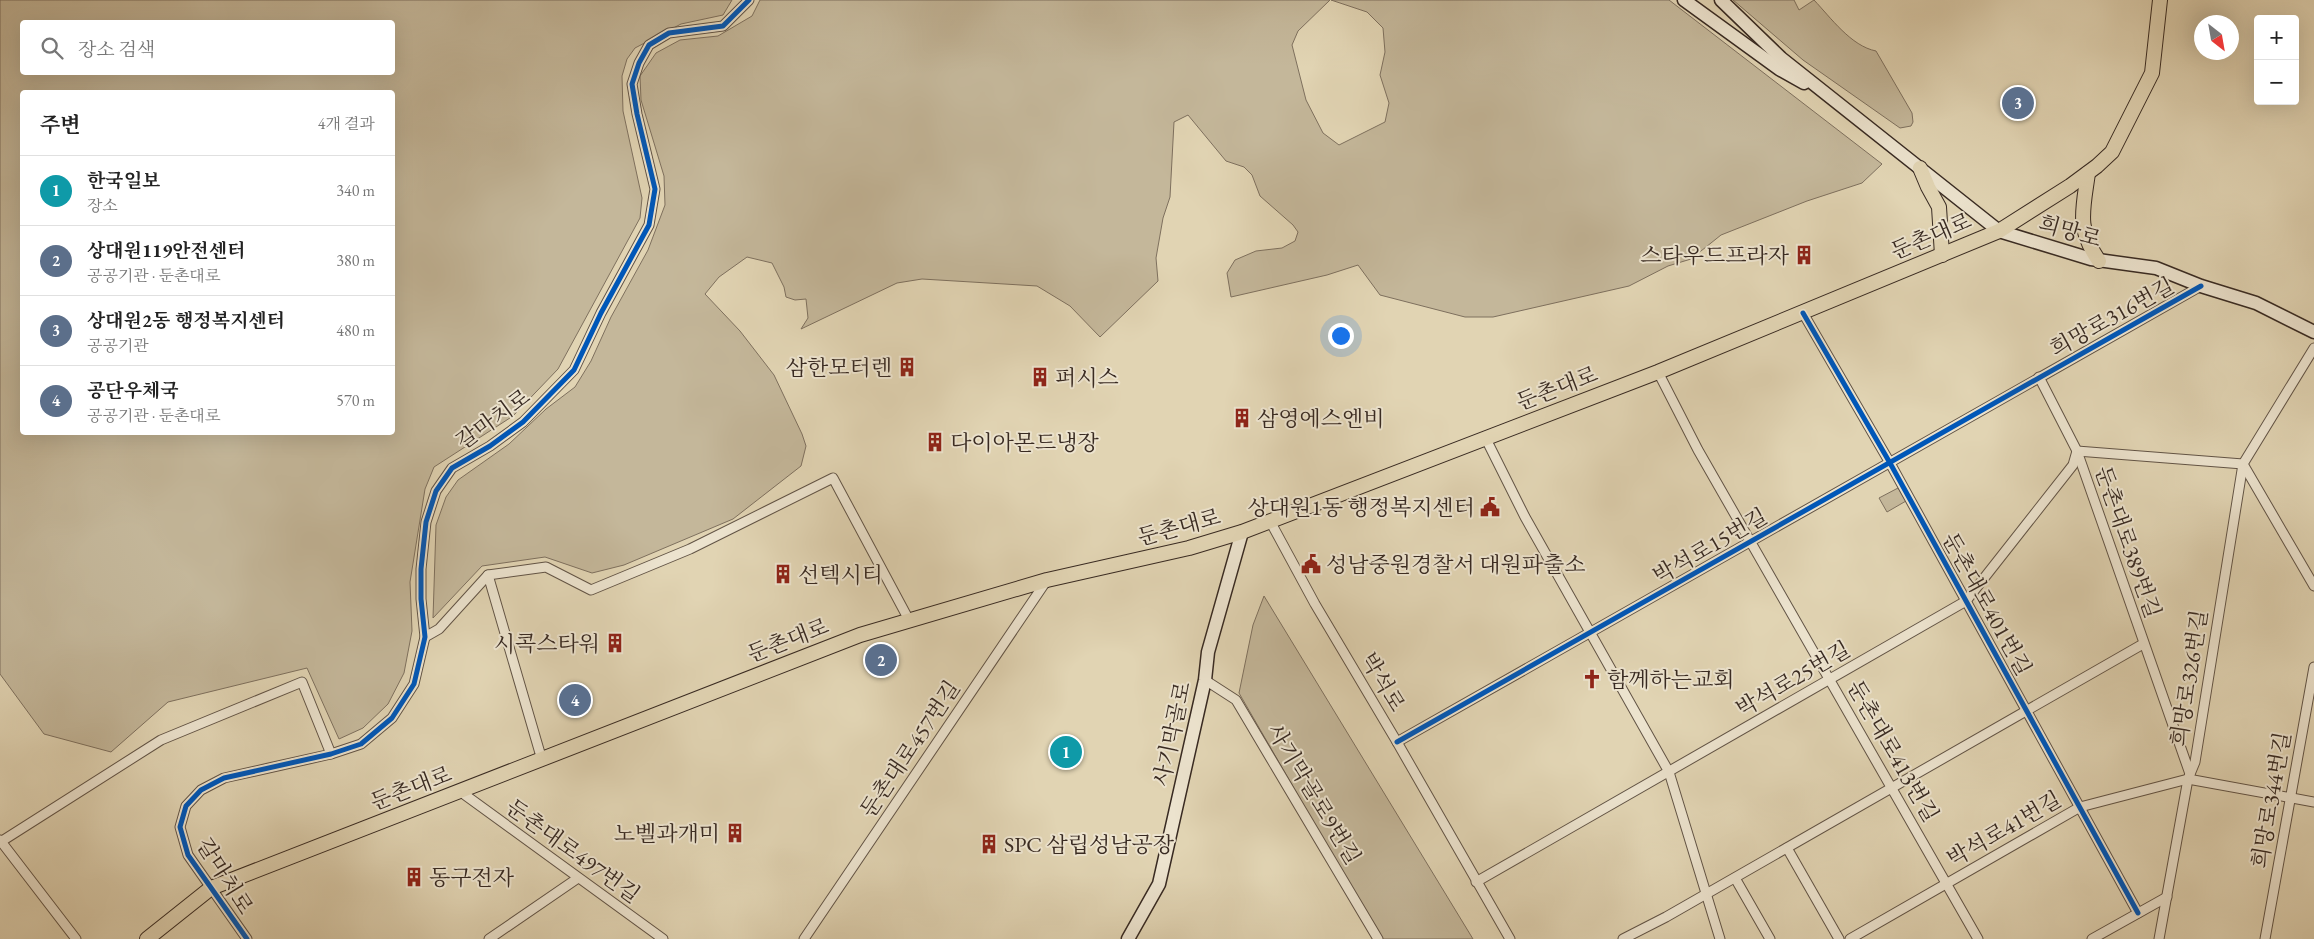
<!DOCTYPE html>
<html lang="ko">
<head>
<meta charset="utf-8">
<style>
	body { margin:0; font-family:"EB Garamond","Noto Serif KR",serif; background:#f2f2f2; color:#222 }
	.controls { position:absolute; right:15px; top:15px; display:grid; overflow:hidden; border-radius:5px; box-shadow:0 5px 20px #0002 }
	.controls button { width:45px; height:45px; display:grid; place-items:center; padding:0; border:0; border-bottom:1px solid #e0e0e0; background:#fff; color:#222; font:25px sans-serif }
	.compass { position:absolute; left:2194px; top:15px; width:45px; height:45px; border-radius:50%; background:#fff; box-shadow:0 5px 20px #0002; rotate:149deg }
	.you { position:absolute; left:1340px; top:335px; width:18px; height:18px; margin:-12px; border:4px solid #fff; border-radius:50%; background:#1a73e8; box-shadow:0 0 0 8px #1a73e833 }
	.badge { display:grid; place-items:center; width:32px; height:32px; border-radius:50%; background:#db2777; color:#fff; font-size:16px; font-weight:700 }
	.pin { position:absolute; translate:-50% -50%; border:2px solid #fff; box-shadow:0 1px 5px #0006 }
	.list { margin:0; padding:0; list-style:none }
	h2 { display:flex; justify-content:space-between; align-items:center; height:65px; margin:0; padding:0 20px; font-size:21px }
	h2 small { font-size:16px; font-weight:400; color:#767676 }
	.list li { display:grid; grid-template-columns:32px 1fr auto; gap:15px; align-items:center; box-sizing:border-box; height:70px; padding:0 20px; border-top:1px solid #e0e0e0 }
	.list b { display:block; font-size:19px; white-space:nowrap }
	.list p { margin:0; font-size:16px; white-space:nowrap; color:#767676 }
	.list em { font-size:16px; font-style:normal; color:#767676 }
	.icon { flex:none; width:28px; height:28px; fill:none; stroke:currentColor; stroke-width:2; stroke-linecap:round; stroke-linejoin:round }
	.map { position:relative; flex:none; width:2314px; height:939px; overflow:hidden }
	.search { position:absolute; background:#fff; box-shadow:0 5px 20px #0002; left:20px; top:20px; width:375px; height:55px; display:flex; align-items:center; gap:12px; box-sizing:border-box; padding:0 18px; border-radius:5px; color:#767676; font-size:19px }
	.panel { position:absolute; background:#fff; box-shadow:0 5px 20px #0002; left:20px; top:90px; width:375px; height:345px; border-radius:5px }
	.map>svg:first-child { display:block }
	.green { fill:#c4b79a; stroke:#7e705e; fill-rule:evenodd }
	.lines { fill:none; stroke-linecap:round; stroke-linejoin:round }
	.street-casing { stroke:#625446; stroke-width:11 }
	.secondary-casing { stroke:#382a22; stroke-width:15 }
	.primary-casing { stroke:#382a22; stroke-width:16 }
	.street { stroke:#ece3ce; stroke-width:9 }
	.secondary { stroke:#ece3ce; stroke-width:12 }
	.primary { stroke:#e1d4b3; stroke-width:14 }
	.cycleway-casing { stroke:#ece3ce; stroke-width:8 }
	.cycleway { stroke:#0057b8; stroke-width:5 }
	.labels { text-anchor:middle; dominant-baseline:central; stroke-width:4; stroke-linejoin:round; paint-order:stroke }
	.street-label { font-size:22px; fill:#382a22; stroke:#ece3ce }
	.poi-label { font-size:22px; fill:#382a22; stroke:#ece3ce; text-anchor:start }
</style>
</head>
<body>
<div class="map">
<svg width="2314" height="939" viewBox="0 0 2314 939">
	<rect width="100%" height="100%" fill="#e1d4b3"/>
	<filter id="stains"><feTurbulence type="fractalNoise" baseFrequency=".004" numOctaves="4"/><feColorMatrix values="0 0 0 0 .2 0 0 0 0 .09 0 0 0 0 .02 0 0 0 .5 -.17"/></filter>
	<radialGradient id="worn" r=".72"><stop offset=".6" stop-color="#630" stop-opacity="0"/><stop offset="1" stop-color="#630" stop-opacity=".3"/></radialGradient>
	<!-- green -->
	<g class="green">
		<path d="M0,0h732l-9,15 -42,9 -46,24 -8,11 -5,17 1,35 19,87 -2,20 -82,151 -45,47 -79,51 -9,22 -15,93 2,49 -8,42 -16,31 -25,24 -24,11 -32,-71 -139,34 -57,50 -67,-18 -44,-60zM22,22h370v50h-370zM22,92h370v340h-370z"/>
		<path d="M760,0h570l-32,31 -6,14 14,55 17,33 16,12 46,-23 4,-19 -9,-28 5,-23 -2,-24 -16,-16 -36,-12h338l213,164 -20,19 -55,18 -86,34 -30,24 -23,7 -39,20 -136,31h-28l-85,-22 -22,-30 -31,10 -96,22 -4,-24 8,-13 21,-9 26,-3 13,-7 3,-9 -5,-7 -33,-29 -8,-21 -8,-8 -18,-6 -38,-46 -14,7 -4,75 -7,21 -7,40 2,23 -58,56 -30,-31 -33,-20 -115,-7 -25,4 -96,46 7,-11 -2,-19 -11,1 -9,-3 -2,-10 -12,-24 -25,-6 -28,20 -14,17 35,37 34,44 28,59 4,12 -5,20 -68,53 -109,46 -32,8 -47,-16 -63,9 -49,52 3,-93 10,-28 12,-17 51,-36 37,-35 29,-22 16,-26 20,-44 37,-67 17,-45 -1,-29 -23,-76 -1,-24 16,-23 24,-13 38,-4 34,-20z"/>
		<path d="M1733,0h61l5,10 15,-10c17,18 37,46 62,51l36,62 1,9 -2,4 -11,2 -97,-68z"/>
		<path d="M1898,488l8,13 -19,11 -8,-14z"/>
		<path d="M1264,596l209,343h-92l-142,-246 14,-68z"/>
	</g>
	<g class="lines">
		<defs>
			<g id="street">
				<path d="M1803,313l87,150 248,450"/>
				<path d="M1658,372l40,78 280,489"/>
				<path d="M2039,377l38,74 113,323"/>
				<path d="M1486,439l39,78 144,255 51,167"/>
				<path d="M2077,451l166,13"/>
				<path d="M2243,464l71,122"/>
				<path d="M1270,521l45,83 82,138 113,197"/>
				<path d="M488,575l54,185"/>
				<path d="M425,637l14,-8 49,-54 58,-8 45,23 99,-41 143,-71 76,142"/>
				<path d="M1205,680l31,20 142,239"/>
				<path d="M1397,742l804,-456"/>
				<path d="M461,792l202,147"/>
				<path d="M0,840l76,99"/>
				<path d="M2,841l159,-101 141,-58 29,72"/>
				<path d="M1787,848l52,91"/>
				<path d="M1735,878l35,61"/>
				<path d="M1476,882l490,-281 107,-136 4,-14"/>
				<path d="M247,939l-59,-84 -8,-28 6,-21 15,-16 23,-12 107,-24 30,-10 31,-26 22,-34 11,-47 -4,-38v-30l5,-47 10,-31 16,-23 38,-22 33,-24 51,-52 27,-57 48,-88 6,-36 -18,-75 -5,-30 7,-21 10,-18 20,-12 54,-7 26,-26"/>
				<path d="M489,939l89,-61"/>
				<path d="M804,939l243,-359"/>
				<path d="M1623,939l43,-22 477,-273"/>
				<path d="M1850,939l230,-132 108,-28 126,23"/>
				<path d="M2092,939l75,-42"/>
				<path d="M2159,939l29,-160 7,-17 48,-298 71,-116"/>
				<path d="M2265,939l49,-272"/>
			</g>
			<g id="secondary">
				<path d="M1684,0l95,69 25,14"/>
				<path d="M1721,0l60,58 218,173 92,28 65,9 45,18 55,17 58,29"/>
				<path d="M1128,939l31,-55 46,-204 3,-28 34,-120"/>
			</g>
			<g id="primary">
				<path d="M1920,168l8,19 11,20 3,48"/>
				<path d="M2088,173c-5,37 -12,55 11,88"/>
				<path d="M147,939l64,-51 649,-253 187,-55 142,-32 53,-16 416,-160 341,-141 71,-45 27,-20 15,-14 40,-79 8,-73"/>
			</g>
		</defs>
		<!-- street casing -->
		<use href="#street" class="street-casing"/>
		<!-- secondary casing -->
		<use href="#secondary" class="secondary-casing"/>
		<!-- primary casing -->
		<use href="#primary" class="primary-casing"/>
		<!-- street -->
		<use href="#street" class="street"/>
		<!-- secondary -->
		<use href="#secondary" class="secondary"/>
		<!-- primary -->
		<use href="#primary" class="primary"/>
		<defs>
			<g id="cycleway">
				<path d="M1803,313l87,150 248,450"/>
				<path d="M1397,742l804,-456"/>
				<path d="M247,939l-59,-84 -8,-28 6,-21 15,-16 23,-12 107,-24 30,-10 31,-26 22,-34 11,-47 -4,-38v-30l5,-47 10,-31 16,-23 38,-22 33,-24 51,-52 27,-57 48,-88 6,-36 -18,-75 -5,-30 7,-21 10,-18 20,-12 54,-7 26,-26"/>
			</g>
		</defs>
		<!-- cycleway casing -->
		<use href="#cycleway" class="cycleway-casing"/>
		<!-- cycleway -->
		<use href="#cycleway" class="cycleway"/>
	</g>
	<!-- icons -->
	<defs>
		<symbol id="building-bare" viewBox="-9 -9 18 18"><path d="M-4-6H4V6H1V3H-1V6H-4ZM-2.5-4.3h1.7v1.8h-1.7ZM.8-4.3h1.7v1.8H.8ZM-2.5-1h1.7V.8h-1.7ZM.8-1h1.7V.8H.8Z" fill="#8f2418" stroke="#ece3ce" stroke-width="2.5" paint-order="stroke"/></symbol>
		<symbol id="civic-bare" viewBox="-9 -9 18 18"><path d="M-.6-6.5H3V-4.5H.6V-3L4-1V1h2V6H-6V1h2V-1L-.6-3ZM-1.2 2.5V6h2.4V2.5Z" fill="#8f2418" stroke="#ece3ce" stroke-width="2.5" paint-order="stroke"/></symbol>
		<symbol id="church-bare" viewBox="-9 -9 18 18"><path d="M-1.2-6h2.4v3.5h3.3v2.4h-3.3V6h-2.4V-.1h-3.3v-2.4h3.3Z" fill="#8f2418" stroke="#ece3ce" stroke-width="2.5" paint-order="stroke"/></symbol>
	</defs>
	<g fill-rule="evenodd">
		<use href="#building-bare" x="1790" y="241" width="28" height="28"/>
		<use href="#building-bare" x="893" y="353" width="28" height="28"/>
		<use href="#building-bare" x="1026" y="363" width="28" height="28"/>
		<use href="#building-bare" x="1228" y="404" width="28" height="28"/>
		<use href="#building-bare" x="921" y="428" width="28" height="28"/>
		<use href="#civic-bare" x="1476" y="493" width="28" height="28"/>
		<use href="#civic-bare" x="1297" y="550" width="28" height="28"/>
		<use href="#building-bare" x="769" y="560" width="28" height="28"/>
		<use href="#building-bare" x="601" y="629" width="28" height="28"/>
		<use href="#church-bare" x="1578" y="665" width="28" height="28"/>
		<use href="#building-bare" x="721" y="819" width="28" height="28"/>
		<use href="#building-bare" x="975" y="830" width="28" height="28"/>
		<use href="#building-bare" x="400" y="863" width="28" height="28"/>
	</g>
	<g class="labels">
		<!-- street labels -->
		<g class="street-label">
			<text transform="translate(2070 231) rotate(16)">희망로</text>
			<text transform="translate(1931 236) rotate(-23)">둔촌대로</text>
			<text transform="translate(2112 317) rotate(-29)">희망로316번길</text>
			<text transform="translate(1557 388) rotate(-21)">둔촌대로</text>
			<text transform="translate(493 419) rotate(-36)">갈마치로</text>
			<text transform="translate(1179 527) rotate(-15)">둔촌대로</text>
			<text transform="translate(2128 542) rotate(71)">둔촌대로389번길</text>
			<text transform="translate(1710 546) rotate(-30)">박석로15번길</text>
			<text transform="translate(1987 604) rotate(61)">둔촌대로401번길</text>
			<text transform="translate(788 640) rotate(-21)">둔촌대로</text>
			<text transform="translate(2189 678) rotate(-81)">희망로326번길</text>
			<text transform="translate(1793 679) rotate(-30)">박석로25번길</text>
			<text transform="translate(1383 682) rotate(59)">박석로</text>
			<text transform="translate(1172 734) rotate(-78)">사기막골로</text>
			<text transform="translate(910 749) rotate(-56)">둔촌대로457번길</text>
			<text transform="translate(1893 751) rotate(60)">둔촌대로413번길</text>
			<text transform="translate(411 788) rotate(-21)">둔촌대로</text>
			<text transform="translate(1314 794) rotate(59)">사기막골로9번길</text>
			<text transform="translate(2271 800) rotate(-80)">희망로344번길</text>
			<text transform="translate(2004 829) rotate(-30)">박석로41번길</text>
			<text transform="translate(573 851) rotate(36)">둔촌대로497번길</text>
			<text transform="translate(225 876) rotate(58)">갈마치로</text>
		</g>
		<!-- poi labels -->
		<g class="poi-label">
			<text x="1789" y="255" text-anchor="end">스타우드프라자</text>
			<text x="892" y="367" text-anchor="end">삼한모터렌</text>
			<text x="1055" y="377">퍼시스</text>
			<text x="1257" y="418">삼영에스엔비</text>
			<text x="950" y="442">다이아몬드냉장</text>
			<text x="1475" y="507" text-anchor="end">상대원1동 행정복지센터</text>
			<text x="1326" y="564">성남중원경찰서 대원파출소</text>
			<text x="798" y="574">선텍시티</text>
			<text x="600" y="643" text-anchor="end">시콕스타워</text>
			<text x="1607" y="679">함께하는교회</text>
			<text x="720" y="833" text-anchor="end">노벨과개미</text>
			<text x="1004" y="844">SPC 삼립성남공장</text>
			<text x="429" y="877">동구전자</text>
		</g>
	</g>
	<rect width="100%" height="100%" filter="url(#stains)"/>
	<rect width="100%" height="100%" fill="url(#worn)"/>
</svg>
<div class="controls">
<button>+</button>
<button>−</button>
</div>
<svg class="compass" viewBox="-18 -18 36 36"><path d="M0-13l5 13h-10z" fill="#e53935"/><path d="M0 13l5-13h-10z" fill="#767676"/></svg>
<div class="you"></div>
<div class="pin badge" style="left:1066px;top:752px;background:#0f9aa8">1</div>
<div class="pin badge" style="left:881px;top:660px;background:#5c6f8a">2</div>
<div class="pin badge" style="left:2018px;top:103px;background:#5c6f8a">3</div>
<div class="pin badge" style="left:575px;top:700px;background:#5c6f8a">4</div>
<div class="search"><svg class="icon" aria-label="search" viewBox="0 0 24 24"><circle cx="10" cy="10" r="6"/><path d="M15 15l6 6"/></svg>장소 검색</div>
<section class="panel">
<h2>주변<small>4개 결과</small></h2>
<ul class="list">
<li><span class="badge" style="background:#0f9aa8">1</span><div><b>한국일보</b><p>장소</p></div><em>340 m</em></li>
<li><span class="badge" style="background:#5c6f8a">2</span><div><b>상대원119안전센터</b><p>공공기관 · 둔촌대로</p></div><em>380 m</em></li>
<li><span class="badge" style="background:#5c6f8a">3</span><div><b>상대원2동 행정복지센터</b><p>공공기관</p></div><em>480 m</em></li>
<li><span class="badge" style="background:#5c6f8a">4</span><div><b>공단우체국</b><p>공공기관 · 둔촌대로</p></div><em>570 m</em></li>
</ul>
</section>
</div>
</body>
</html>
